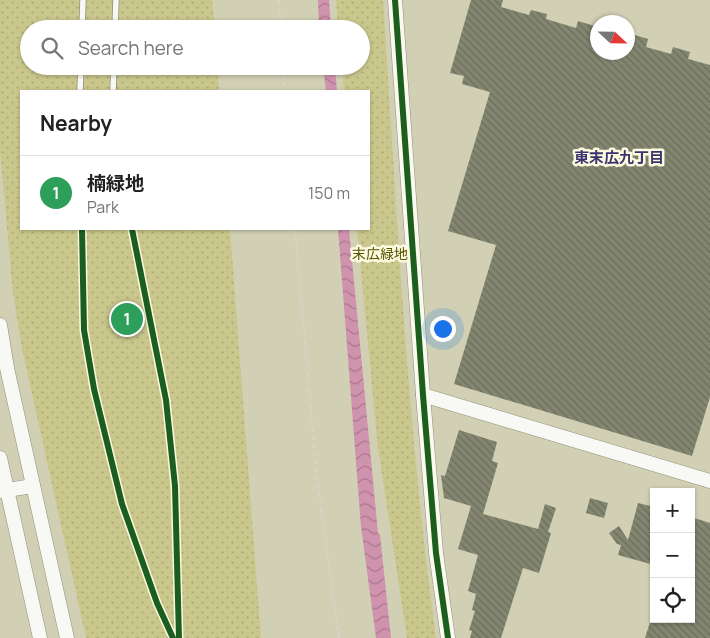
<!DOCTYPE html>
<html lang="en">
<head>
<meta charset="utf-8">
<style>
	body { margin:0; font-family:Manrope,"Noto Sans JP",sans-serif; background:#f2f2f2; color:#222 }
	.controls { position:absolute; right:15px; bottom:15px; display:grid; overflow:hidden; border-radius:0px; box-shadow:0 1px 4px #0004 }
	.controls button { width:45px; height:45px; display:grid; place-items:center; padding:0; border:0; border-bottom:1px solid #e0e0e0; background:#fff; color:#222; font:25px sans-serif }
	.compass { position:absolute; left:590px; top:15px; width:45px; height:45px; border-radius:50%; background:#fff; box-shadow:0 1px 4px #0004; rotate:112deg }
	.you { position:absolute; left:442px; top:328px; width:18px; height:18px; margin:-12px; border:4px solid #fff; border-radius:50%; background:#1a73e8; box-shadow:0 0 0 8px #1a73e833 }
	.badge { display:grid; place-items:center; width:32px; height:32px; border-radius:50%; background:#db2777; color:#fff; font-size:16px; font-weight:700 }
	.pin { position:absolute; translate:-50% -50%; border:2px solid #fff; box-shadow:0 1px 5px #0006 }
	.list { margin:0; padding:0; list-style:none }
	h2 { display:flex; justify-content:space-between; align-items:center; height:65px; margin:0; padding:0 20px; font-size:21px }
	h2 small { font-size:16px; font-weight:400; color:#767676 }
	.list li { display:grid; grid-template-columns:32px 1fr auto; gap:15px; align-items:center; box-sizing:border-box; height:75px; padding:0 20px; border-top:1px solid #e0e0e0 }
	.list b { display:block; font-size:19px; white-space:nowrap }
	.list p { margin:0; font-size:16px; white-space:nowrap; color:#767676 }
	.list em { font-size:16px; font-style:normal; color:#767676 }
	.icon { flex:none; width:28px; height:28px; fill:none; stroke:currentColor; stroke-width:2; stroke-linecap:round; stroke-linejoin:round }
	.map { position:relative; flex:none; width:710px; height:638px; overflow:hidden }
	.search { position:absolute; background:#fff; box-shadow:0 1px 4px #0004; left:20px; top:20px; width:350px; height:55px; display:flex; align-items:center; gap:12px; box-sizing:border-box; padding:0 18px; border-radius:28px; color:#767676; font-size:19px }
	.panel { position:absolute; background:#fff; box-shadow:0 1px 4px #0004; left:20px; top:90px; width:350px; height:140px; border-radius:0px }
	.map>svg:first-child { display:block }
	.park { fill:url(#park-dots) }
	.water { fill:url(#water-waves) }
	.building { fill:url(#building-back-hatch) }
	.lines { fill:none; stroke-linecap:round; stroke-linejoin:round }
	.service-casing { stroke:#91907b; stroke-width:7 }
	.tertiary-casing { stroke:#91907b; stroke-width:15 }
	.path { stroke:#d4d3cb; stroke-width:2.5; stroke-dasharray:4 4; stroke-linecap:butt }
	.service { stroke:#f8f8f4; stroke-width:5.5 }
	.tertiary { stroke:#f8f8f4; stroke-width:14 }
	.cycleway-casing { stroke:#fcfbe0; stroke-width:9 }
	.cycleway { stroke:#1b5e20; stroke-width:6 }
	.labels { text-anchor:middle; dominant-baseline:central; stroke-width:5; stroke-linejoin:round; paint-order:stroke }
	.park-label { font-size:14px; fill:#575100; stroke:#fcfbe0 }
	.neighbourhood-label { font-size:15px; font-weight:bold; fill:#3b3470; stroke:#fcfbe0 }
</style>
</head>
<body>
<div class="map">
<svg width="710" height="638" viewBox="0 0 710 638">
	<defs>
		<pattern id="park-dots" width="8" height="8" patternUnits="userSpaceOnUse" patternTransform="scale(1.25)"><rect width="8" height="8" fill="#cac78d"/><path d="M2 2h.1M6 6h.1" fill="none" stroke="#aeab79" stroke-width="1.8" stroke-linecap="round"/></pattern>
		<pattern id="water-waves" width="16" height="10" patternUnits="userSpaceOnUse" patternTransform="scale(1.25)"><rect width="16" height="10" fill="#d093ae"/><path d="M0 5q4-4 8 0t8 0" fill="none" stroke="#a9788d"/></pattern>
		<pattern id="building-back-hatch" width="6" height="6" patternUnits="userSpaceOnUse" patternTransform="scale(1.25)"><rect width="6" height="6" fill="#838670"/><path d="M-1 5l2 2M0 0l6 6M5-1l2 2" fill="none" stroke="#6c6e5b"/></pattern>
	</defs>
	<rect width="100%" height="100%" fill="#d1d0b4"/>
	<!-- park -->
	<g class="park">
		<path d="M0,0h212l3,29h-186v37h188l2,25h-198v138h209l31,409h-175l-65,-294 -8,-51 -13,-143z"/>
		<path d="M336,0h47c14,213 24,427 53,638h-29l-29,-190 -21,-219h12v-138h-25l-2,-25h19v-37h-23z"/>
	</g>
	<!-- water -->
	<g class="water">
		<path d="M318,0h11l2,29h-12z"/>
		<path d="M323,66h12l2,25h-11z"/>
		<path d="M338,229h11l29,304 2,2 11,103h-15l-15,-111z"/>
	</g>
	<!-- building -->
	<g class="building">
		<path d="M471,0h32l-2,7 28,8 2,-5 16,4 -1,5 30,9 2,-7 17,5 -2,7 5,1v18h30v-19l20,6 -2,8 25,7 2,-7 17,5 -2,7 22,6v332l-18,59 -238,-72 42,-139 -48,-14 42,-139 -28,-8 2,-8 -14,-3z"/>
		<path d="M459,430l38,12 -5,19 6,2 -15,51 55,15 7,-25 11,4 -8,24 3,1 -12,40 -16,-5 -22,70h-31l2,-7 -3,-1 6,-19 -3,-1 4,-16 -8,-3 10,-36 -20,-6 13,-43 -27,-8 -3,-23 4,1z"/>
		<path d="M590,498l18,5 -4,15 -18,-5z"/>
		<path d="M638,503l16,4v58l-36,-10 3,-10 -4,-1 -8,-11 10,-7 9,14z"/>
		<path d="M691,517l19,6v115h-65l6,-19h40z"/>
	</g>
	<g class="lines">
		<defs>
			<g id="service">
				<path d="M82,29l1,-29"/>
				<path d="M115,29l1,-29"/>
				<path d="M80,91l1,-25"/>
				<path d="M113,91l1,-25"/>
				<path d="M82,229l2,101 10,59 28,115 35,99 16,35"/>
				<path d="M132,229l34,171 9,86 4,152"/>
			</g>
			<g id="tertiary">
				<path d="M395,0l28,395 13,158 12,85"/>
				<path d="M0,325l7,43 60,270"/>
				<path d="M423,395l287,86"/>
				<path d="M0,458l40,180"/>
				<path d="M0,491l33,-5"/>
			</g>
		</defs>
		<!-- service casing -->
		<use href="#service" class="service-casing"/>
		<!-- tertiary casing -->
		<use href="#tertiary" class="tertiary-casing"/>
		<!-- path -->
		<g class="path">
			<path d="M279,0l2,29"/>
			<path d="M283,66l1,25"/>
			<path d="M295,229l22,251 22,158"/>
		</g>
		<!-- service -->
		<use href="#service" class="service"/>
		<!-- tertiary -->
		<use href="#tertiary" class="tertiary"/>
		<defs>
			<g id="cycleway">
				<path d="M395,0l28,395 13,158 12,85"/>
				<path d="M82,229l2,101 10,59 28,115 35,99 16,35"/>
				<path d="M132,229l34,171 9,86 4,152"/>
			</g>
		</defs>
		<!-- cycleway casing -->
		<use href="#cycleway" class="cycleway-casing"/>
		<!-- cycleway -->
		<use href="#cycleway" class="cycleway"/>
	</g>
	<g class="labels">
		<!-- park labels -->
		<g class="park-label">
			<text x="380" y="253">末広緑地</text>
		</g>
		<!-- neighbourhood labels -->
		<g class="neighbourhood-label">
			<text x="619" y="157">東末広九丁目</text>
		</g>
	</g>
</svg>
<div class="controls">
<button>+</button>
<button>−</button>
<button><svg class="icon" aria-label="locate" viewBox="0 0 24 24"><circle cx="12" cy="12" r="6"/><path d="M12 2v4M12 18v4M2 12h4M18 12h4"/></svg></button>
</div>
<svg class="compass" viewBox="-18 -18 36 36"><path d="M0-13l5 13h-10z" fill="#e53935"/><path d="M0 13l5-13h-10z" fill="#767676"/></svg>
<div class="you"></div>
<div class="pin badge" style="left:127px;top:319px;background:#2e9e5b">1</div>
<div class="search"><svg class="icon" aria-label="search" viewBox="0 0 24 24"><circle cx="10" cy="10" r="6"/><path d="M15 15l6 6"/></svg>Search here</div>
<section class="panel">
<h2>Nearby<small></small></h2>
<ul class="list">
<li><span class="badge" style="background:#2e9e5b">1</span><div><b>楠緑地</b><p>Park</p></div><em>150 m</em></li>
</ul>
</section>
</div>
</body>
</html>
